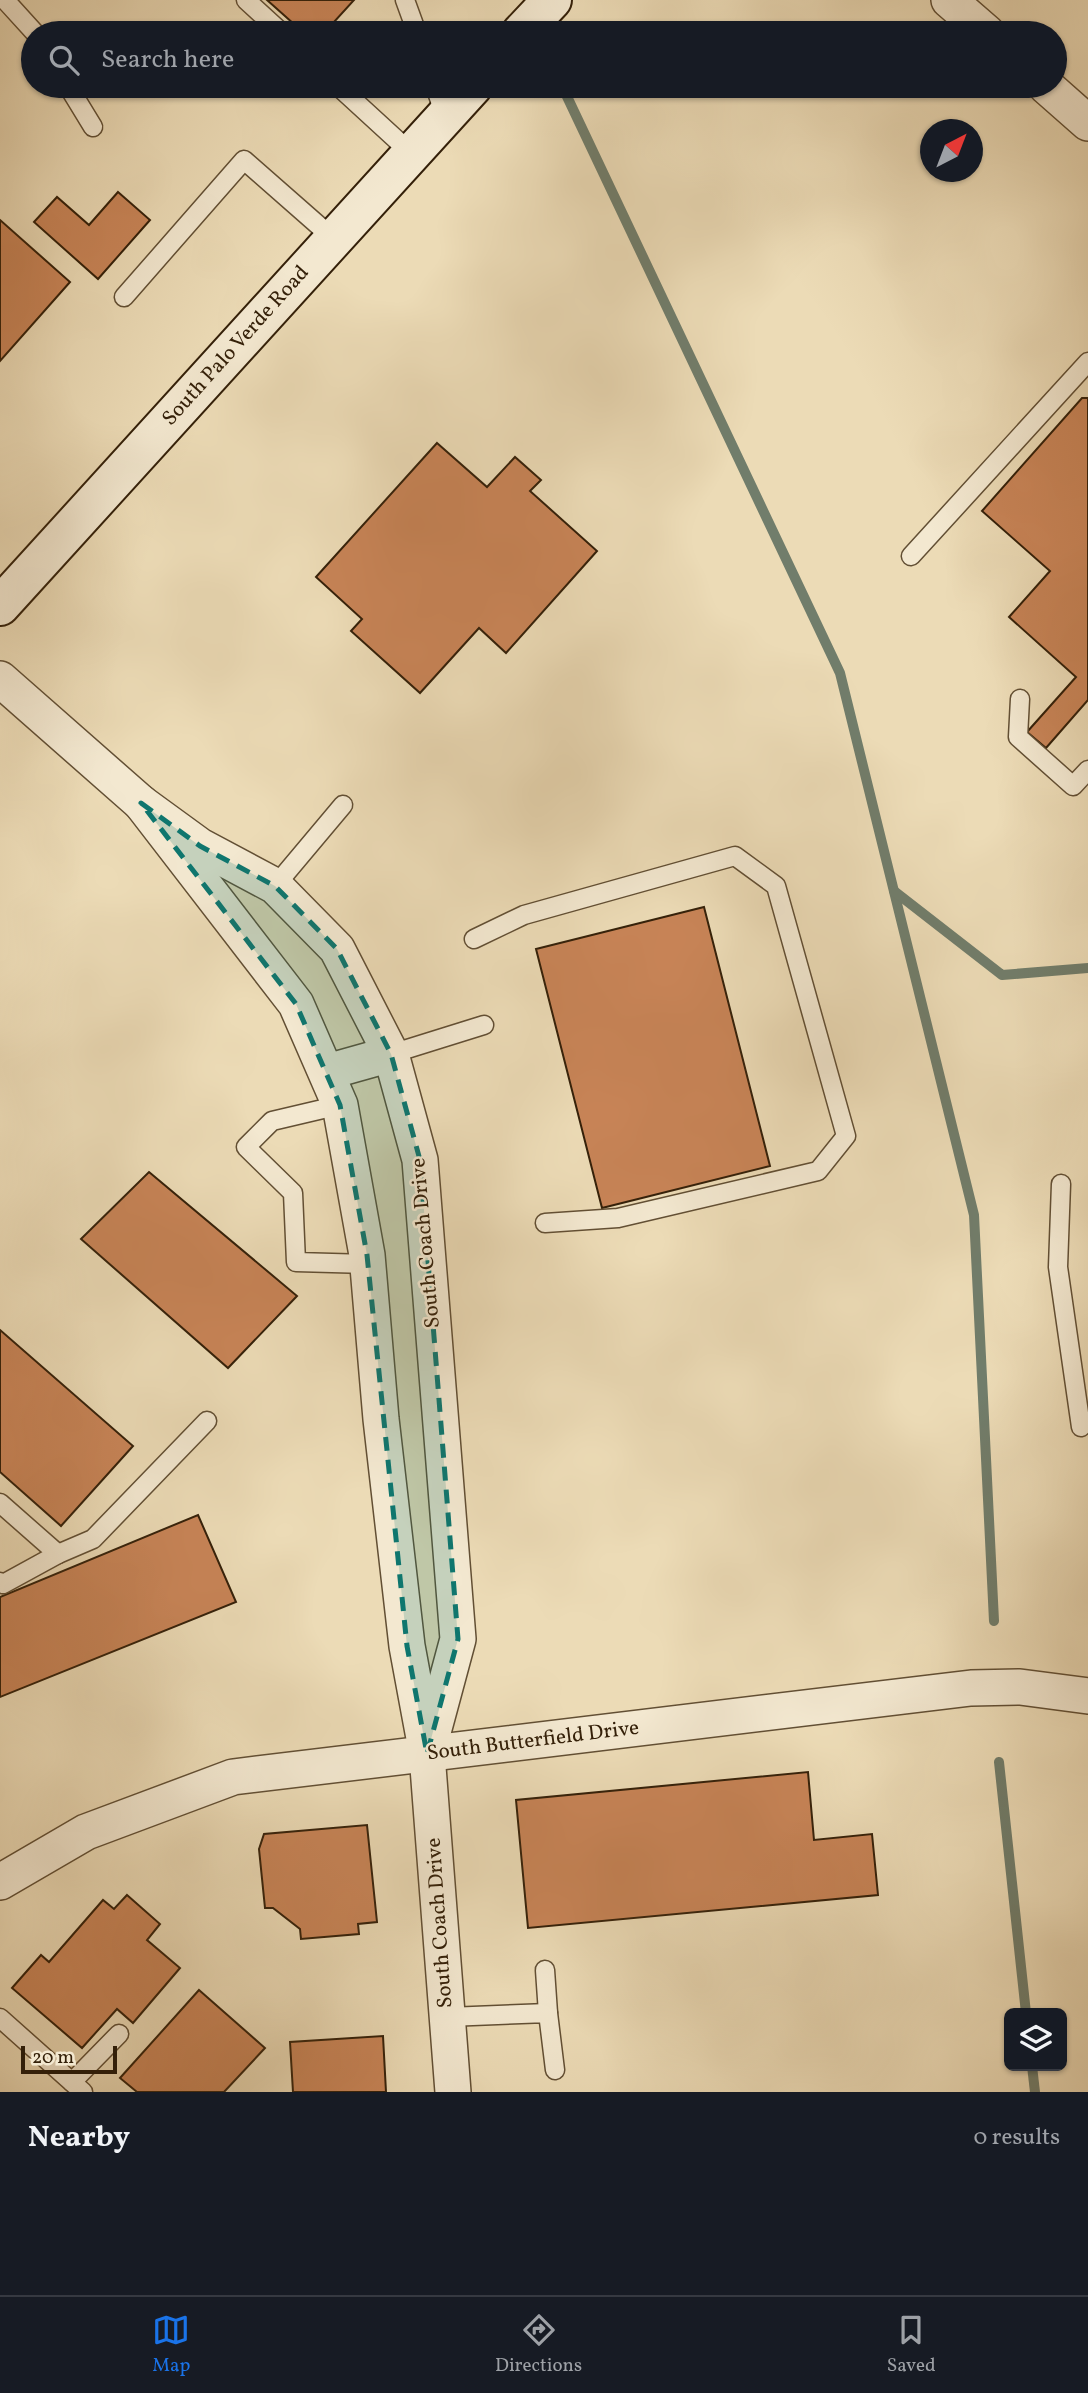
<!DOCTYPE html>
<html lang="en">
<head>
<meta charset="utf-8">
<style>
	body { margin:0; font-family:Vollkorn,serif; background:#242831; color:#f1f3f6 }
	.controls { position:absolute; right:21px; bottom:21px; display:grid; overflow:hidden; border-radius:10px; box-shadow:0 2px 5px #0004 }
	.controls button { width:63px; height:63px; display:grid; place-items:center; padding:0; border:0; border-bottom:2px solid #363941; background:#171b24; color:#f1f3f6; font:35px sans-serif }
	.compass { position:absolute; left:920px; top:119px; width:63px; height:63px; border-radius:50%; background:#171b24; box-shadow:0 2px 5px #0004; rotate:42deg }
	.scale { position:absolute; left:21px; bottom:18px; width:96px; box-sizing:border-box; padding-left:7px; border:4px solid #342009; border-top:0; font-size:19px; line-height:24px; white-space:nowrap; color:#342009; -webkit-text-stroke:5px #f3e8d0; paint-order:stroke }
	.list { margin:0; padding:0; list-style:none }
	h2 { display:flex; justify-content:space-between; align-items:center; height:91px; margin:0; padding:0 28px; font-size:30px }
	h2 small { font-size:23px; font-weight:400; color:#9ea1a6 }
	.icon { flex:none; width:38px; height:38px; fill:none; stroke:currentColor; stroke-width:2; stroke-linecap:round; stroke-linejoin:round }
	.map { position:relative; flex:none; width:1088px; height:2092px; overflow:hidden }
	.search { position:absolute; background:#171b24; box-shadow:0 2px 5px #0004; left:21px; right:21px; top:21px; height:77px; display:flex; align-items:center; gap:18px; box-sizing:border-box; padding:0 24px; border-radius:38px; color:#9ea1a6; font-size:26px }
	.sheet { height:203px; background:#171b24 }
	nav { display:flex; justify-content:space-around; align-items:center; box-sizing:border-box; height:98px; border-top:2px solid #363941; background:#171b24; font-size:19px; color:#9ea1a6 }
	nav a { display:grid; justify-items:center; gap:4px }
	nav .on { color:#1a73e8 }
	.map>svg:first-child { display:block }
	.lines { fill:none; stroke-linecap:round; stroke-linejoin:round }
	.stream { stroke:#717d6b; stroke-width:10 }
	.building { fill:#c88457; stroke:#342009; stroke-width:2 }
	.service-casing { stroke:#624f34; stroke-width:21 }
	.minor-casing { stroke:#624f34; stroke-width:38 }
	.secondary-casing { stroke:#342009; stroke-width:42 }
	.service { stroke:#f3e8d0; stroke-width:18 }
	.minor { stroke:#f3e8d0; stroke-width:35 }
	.secondary { stroke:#f3e8d0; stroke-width:38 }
	.marked { fill:#0f766e; fill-opacity:0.2; stroke:#0f766e; stroke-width:5; stroke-dasharray:14 9; stroke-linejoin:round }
	.labels { text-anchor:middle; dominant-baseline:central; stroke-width:5; stroke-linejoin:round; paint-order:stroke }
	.street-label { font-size:21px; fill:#342009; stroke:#f3e8d0 }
</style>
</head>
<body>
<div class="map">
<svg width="1088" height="2092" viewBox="0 0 1088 2092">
	<rect width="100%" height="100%" fill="#ecdbb6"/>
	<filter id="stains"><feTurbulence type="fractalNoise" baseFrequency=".00286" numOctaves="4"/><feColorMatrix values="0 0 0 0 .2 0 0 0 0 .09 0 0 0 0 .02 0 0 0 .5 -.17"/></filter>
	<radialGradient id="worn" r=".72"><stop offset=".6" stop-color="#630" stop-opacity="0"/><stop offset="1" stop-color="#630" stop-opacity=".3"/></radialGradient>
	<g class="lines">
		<!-- stream -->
		<g class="stream">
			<path d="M562,86l278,587 134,542 20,406"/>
			<path d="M894,891l108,84 86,-7"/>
			<path d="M999,1762l27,251"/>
			<path d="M1032,2066l3,26"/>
		</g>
	</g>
	<!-- building -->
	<g class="building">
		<path d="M267,0h87l-30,33h-20z"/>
		<path d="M118,192l32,28 -52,59 -64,-57 23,-25 32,28z"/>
		<path d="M0,220l70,62 -70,79z"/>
		<path d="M1082,398h6v302l-42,48 -19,-16 49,-55 -67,-60 41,-46 -68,-60z"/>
		<path d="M437,443l50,44 28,-30 26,23 -11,11 67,60 -91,102 -27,-25 -59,65 -69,-62 11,-12 -46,-42z"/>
		<path d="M704,907l66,259 -168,42 -66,-259z"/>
		<path d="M149,1172l148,124 -69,72 -147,-129z"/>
		<path d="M0,1330l133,116 -72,80 -61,-54z"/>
		<path d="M198,1515l38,87 -236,95v-100z"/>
		<path d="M808,1772l6,68 58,-6 6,61 -350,33 -12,-128z"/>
		<path d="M367,1825l10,97 -19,2 1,10 -58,5 -1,-10 -27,-21h-8l-6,-59 5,-15z"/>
		<path d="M127,1895l33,29 -13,16 33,28 -47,55 -16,-14 -35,39 -70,-60 29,-33 8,7 54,-62 11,9z"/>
		<path d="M199,1990l66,58 -41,44h-87l-17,-14z"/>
		<path d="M383,2036l3,56h-93l-3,-50z"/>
	</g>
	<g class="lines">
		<defs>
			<g id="service">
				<path d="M5,0l30,33"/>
				<path d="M246,0l36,33"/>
				<path d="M405,0l12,33"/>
				<path d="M68,86l25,41"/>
				<path d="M338,86l73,67"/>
				<path d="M435,86l10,30"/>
				<path d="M124,297l120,-137 90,79"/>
				<path d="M911,556l177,-194"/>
				<path d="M1020,699l-2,38 55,49 15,-16"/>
				<path d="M275,886l68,-81"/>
				<path d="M474,939l50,-24 211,-59 41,30 70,250 -28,35 -200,47 -73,5"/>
				<path d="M391,1054l93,-29"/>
				<path d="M340,1105l-68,16 -26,26 47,46 3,69 72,2"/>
				<path d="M1061,1184l-3,83 23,160"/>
				<path d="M0,1503l58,51 35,-15 114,-118"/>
				<path d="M0,1582l3,2 55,-30"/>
				<path d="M545,1970l3,43"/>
				<path d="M448,2017l100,-4 7,57"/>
				<path d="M0,2018l83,74"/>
				<path d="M72,2082l47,-48"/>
			</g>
			<g id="minor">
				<path d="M949,0l38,33"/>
				<path d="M1046,86l42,37"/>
				<path d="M0,679l141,124 59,43 75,40 62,63 54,105 29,106 38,479 -29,108"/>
				<path d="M141,803l155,201 44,101 27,150 14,164 26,227 20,108 26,338"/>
				<path d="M327,1072l64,-18"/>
				<path d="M0,1882l86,-50 147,-55 738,-89 49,-1 68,9"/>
			</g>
			<g id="secondary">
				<path d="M521,33l31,-33"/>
				<path d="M0,606l473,-520"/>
			</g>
		</defs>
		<!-- service casing -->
		<use href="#service" class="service-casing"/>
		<!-- minor casing -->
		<use href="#minor" class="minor-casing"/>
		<!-- secondary casing -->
		<use href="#secondary" class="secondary-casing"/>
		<!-- service -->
		<use href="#service" class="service"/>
		<!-- minor -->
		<use href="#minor" class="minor"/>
		<!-- secondary -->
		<use href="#secondary" class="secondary"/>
	</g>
	<!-- marked area -->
	<path class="marked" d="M141,803l59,43 75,40 62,63 54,105 29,106 38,479 -31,115 -20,-108 -40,-391 -27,-150 -44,-101z"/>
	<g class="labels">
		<!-- street labels -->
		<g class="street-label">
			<text transform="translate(236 346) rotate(-48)">South Palo Verde Road</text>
			<text transform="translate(426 1243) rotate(-95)">South Coach Drive</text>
			<text transform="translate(533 1741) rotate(-7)">South Butterfield Drive</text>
			<text transform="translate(440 1923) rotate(-94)">South Coach Drive</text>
		</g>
	</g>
	<rect width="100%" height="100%" filter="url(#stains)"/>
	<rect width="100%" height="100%" fill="url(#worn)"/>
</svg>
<div class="controls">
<button><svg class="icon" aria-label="layers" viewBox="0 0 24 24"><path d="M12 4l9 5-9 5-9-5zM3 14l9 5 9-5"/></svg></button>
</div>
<svg class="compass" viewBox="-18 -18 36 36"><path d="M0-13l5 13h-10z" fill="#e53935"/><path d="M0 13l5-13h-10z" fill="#9ea1a6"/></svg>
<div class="scale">20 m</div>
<div class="search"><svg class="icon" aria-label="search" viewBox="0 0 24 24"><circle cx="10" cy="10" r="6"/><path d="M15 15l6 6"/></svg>Search here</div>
</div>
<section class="sheet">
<h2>Nearby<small>0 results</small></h2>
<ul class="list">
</ul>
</section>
<nav>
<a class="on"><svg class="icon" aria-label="map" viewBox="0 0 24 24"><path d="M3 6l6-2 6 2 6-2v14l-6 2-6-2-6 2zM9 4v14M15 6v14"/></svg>Map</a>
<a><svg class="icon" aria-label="directions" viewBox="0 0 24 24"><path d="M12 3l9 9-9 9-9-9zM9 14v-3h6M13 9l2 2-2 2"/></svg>Directions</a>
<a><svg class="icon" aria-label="saved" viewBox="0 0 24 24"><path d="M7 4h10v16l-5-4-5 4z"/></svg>Saved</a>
</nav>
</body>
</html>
